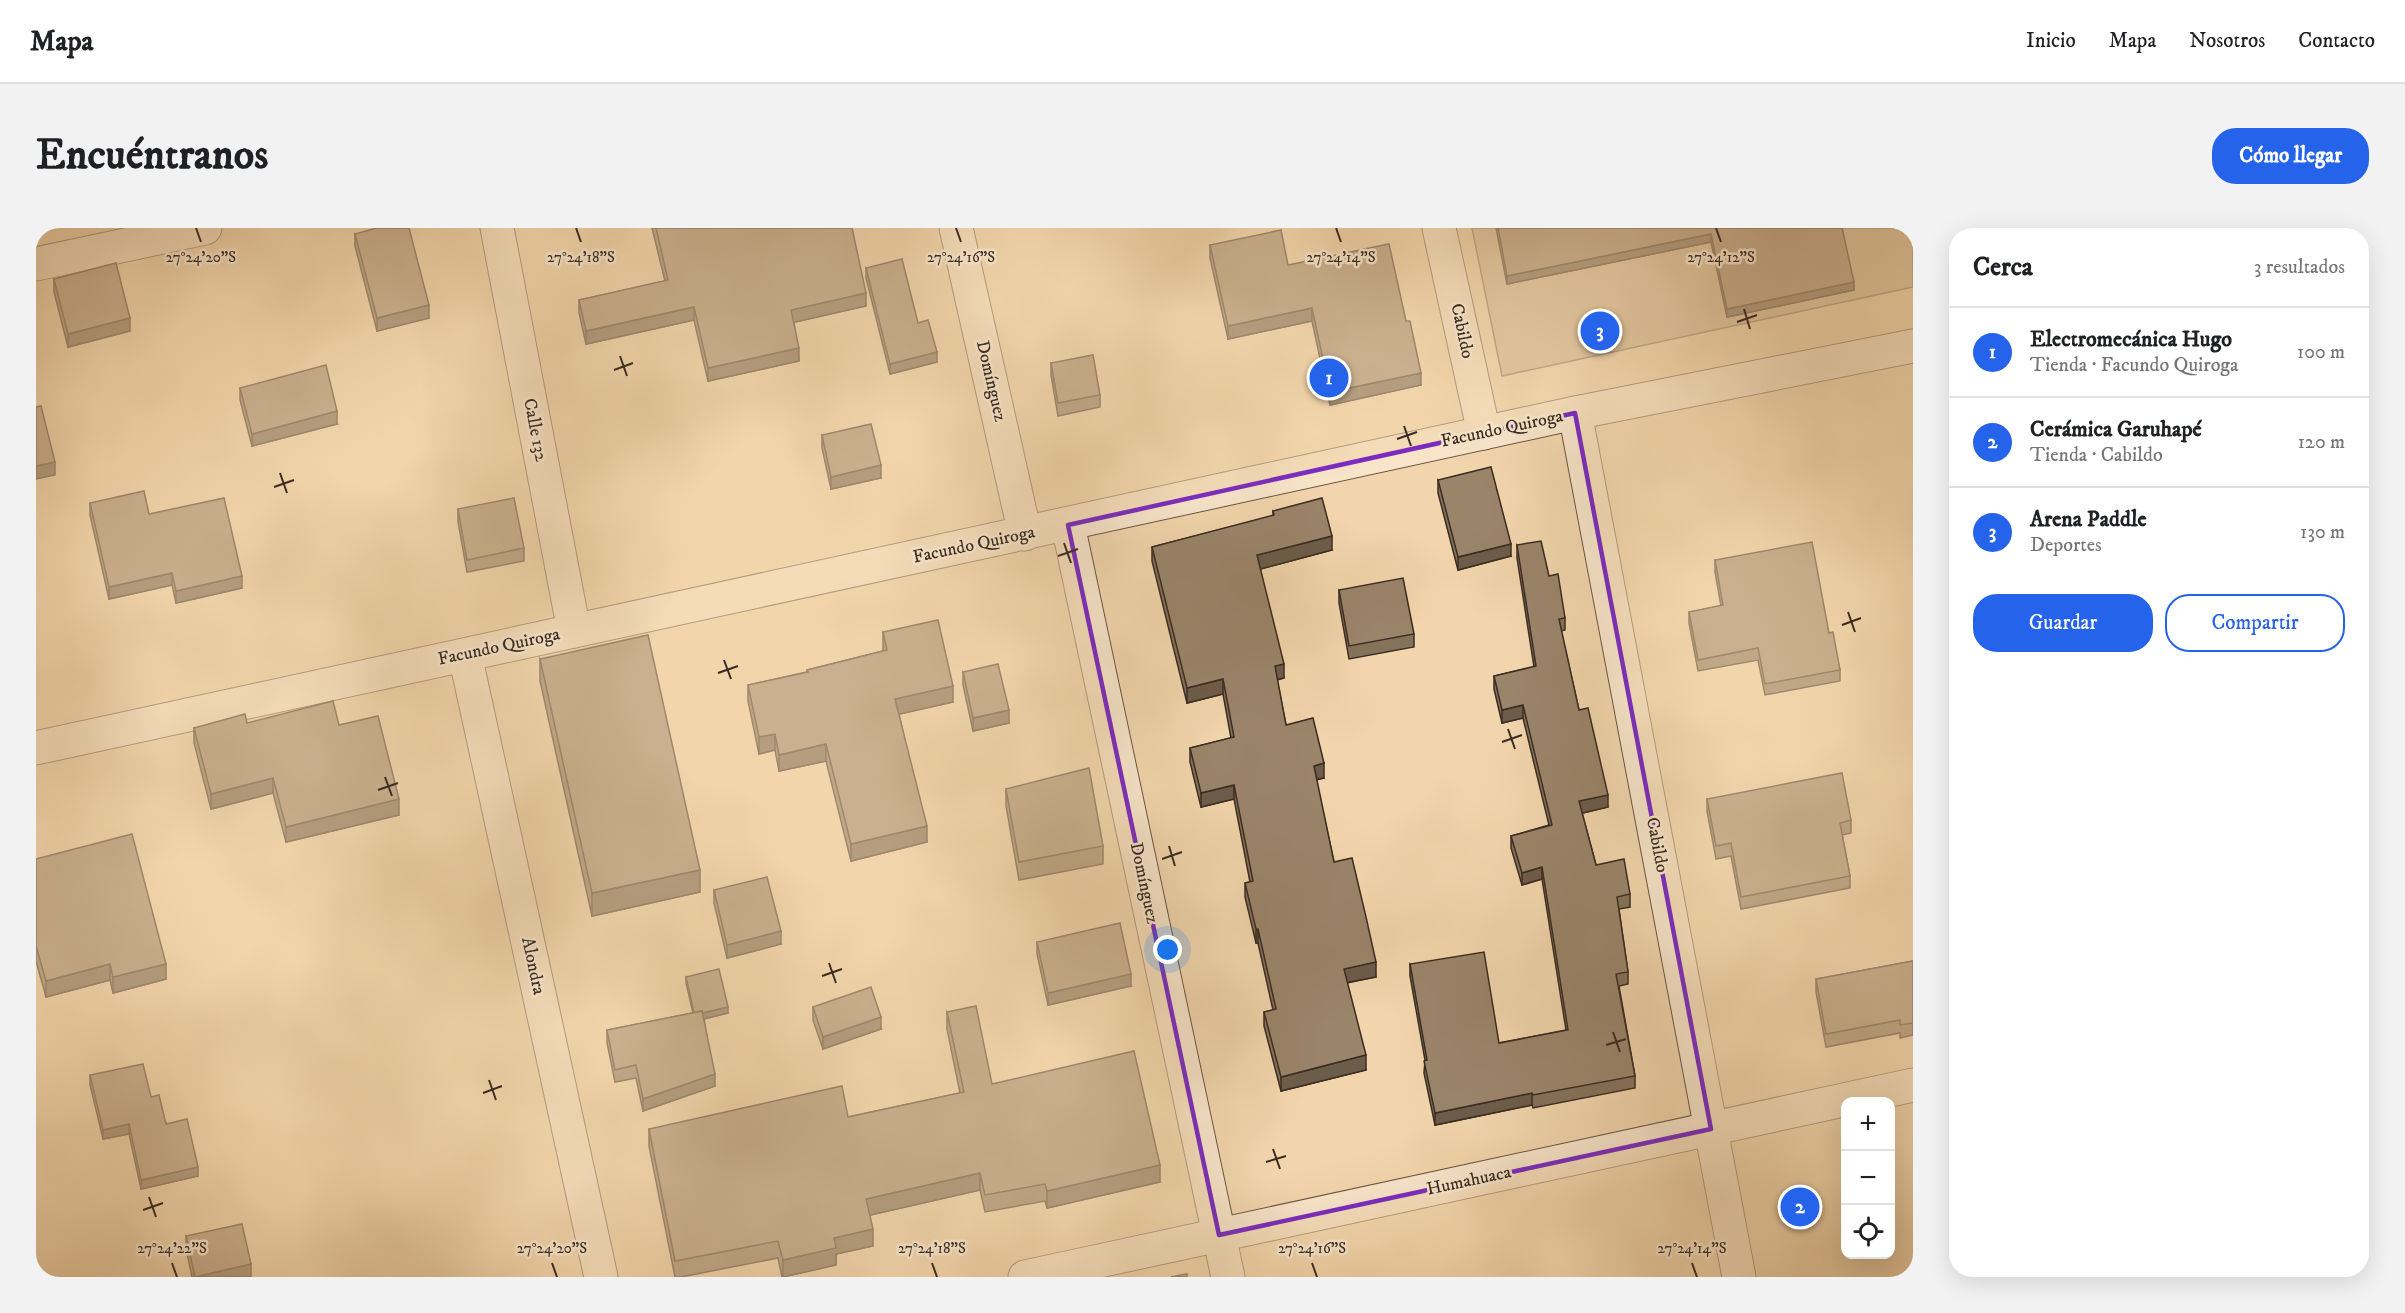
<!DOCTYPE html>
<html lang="es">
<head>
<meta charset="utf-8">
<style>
	body { margin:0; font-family:"IM FELL DW Pica",serif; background:#f2f2f2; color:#202124 }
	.controls { position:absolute; right:18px; bottom:18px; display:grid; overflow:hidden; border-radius:12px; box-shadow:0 6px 24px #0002 }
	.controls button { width:54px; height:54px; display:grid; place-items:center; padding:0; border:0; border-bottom:2px solid #e0e0e0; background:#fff; color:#202124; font:30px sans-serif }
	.you { position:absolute; left:1132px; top:722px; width:21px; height:21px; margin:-15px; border:4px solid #fff; border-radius:50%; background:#1a73e8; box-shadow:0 0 0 9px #1a73e833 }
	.badge { display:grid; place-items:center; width:39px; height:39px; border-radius:50%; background:#2563eb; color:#fff; font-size:20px; font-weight:700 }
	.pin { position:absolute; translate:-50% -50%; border:3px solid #fff; box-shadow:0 2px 6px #0006 }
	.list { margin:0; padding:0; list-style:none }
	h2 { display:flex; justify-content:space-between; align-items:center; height:78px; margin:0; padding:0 24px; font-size:26px }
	h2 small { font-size:20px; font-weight:400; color:#757577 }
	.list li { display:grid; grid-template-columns:39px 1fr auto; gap:18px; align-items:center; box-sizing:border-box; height:90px; padding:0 24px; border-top:2px solid #e0e0e0 }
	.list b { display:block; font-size:22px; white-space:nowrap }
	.list p { margin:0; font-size:20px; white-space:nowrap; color:#757577 }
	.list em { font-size:20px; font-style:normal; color:#757577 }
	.actions { display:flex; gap:12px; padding:18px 24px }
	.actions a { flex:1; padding:14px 0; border:2px solid #2563eb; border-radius:24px; text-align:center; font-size:21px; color:#2563eb }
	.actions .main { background:#2563eb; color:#fff }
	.icon { flex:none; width:33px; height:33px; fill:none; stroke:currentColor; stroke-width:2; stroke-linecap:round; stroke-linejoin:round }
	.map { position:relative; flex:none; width:1877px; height:1049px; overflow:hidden; border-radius:24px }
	header { display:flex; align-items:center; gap:36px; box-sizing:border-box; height:84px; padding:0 30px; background:#fff; border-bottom:2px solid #e0e0e0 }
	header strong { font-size:28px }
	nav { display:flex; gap:33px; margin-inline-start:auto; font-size:21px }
	.intro { display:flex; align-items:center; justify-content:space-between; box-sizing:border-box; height:144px; padding:0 36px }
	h1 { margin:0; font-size:42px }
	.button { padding:15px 27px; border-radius:24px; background:#2563eb; color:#fff; font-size:21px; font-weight:700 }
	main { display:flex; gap:36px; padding:0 36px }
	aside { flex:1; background:#fff; border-radius:24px; box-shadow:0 6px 24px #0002 }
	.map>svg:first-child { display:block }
	.green { fill:#d3b895; stroke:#86725c; stroke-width:1.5 }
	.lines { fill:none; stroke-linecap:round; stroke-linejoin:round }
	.street-casing { stroke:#685644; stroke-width:35 }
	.street { stroke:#f7e4c9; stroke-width:33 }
	.wall { fill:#84725b; stroke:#3a2c22; stroke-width:1.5 }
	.shaded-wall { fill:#6c5c4a; stroke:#3a2c22; stroke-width:1.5 }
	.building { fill:#9a846a; stroke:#3a2c22; stroke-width:1.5 }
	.marked { fill:none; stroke:#7b2cbf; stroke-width:4.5; stroke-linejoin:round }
	.ticks { fill:none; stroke:#3a2c22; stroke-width:2 }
	.labels { text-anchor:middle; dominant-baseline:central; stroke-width:5; stroke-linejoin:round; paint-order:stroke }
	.street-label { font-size:18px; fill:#3a2c22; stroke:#f7e4c9 }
	.ticks-label { font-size:15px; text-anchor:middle; fill:#3a2c22; stroke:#f7e4c9; stroke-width:5; stroke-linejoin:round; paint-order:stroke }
</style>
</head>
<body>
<header>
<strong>Mapa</strong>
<nav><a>Inicio</a><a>Mapa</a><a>Nosotros</a><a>Contacto</a></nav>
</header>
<div class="intro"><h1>Encuéntranos</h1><a class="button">Cómo llegar</a></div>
<main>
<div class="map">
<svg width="1877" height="1049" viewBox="0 0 1877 1049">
	<rect width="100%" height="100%" fill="#f2d5ac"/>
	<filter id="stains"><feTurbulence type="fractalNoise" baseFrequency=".00333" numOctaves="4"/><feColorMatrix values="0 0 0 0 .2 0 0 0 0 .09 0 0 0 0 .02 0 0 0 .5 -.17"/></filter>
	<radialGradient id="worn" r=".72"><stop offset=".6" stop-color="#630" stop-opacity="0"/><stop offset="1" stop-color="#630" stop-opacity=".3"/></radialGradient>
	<!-- green -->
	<path class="green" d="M1436,0h441v59l-411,89z"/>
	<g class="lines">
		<defs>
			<g id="street">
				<path d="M461,0l77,403"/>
				<path d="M920,0l69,306"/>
				<path d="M1403,0l45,205"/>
				<path d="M0,36l169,-36"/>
				<path d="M1539,185l164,864"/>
				<path d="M1032,297l160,752"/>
				<path d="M429,427l136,622"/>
				<path d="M0,520l1539,-335 338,-67"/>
				<path d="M989,1049l888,-192"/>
			</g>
		</defs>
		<!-- street casing -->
		<use href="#street" class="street-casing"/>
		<!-- street -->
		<use href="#street" class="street"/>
	</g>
	<!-- wall -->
	<g class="wall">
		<path d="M616,0h200l14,78 -72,16 5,39 -91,20 -14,-61 -108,24 -7,-31v-13l86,-19z"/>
		<path d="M1460,0h346l12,62 -127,27 -16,-75 -204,42z"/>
		<path d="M319,6l74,84 -52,13 -22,-85z"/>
		<path d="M1174,17l78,20 118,56 15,64 -91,20 -18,-84 -84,18 -18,-81z"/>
		<path d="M830,40l52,55 19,39 -47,12 -24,-96z"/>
		<path d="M18,51l76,52 -62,16 -14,-55z"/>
		<path d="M1015,135l49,32v12l-42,9 -7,-41z"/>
		<path d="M204,160l97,36 -85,22 -12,-46z"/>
		<path d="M786,207l59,43 -50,11 -9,-41z"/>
		<path d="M1402,252l73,76 -53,14 -20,-77z"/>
		<path d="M54,275l59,11 93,74 -66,15 -4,-18 -63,14 -19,-84z"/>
		<path d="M422,281l66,39v13l-57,11 -9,-50z"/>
		<path d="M1237,283l59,39 -72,19 24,109 -7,2 9,45 38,53 -8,2 18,82 42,115 -29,6 19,87 -85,21 -17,-65v-14l9,-2 -15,-67h-2l-11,-46v-14l5,-1 -16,-83 -33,8 -11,-45v-14l41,-10 -8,-44 -36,9 -35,-142v-14l121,-31z"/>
		<path d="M1481,317l32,31 16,42v12l-4,1 18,79 29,97 -26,6 14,52 34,29v13l-11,2 9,63v12l-9,2 16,90v12l-102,20 -1,-3 -97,20 -11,-52 1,-13 -15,-84v-12l89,79 67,-13 -24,-151 -20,6 -11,-37v-12l38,-11 -26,-107 -21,5 -8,-34v-13l40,-9 -17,-109z"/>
		<path d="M1679,332l114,73 11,37v11l-75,14 -7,-35 -60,11 -9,-48v-11l32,-6 -6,-34z"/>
		<path d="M1303,362l75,44v13l-65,12 -10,-56z"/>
		<path d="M847,404l70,70 -54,12 28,128 -76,19 -25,-100 -47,10 -4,-21 -16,4 -11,-53v-16l59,-13v-2l76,-19z"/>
		<path d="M504,431l160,233 -108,24 -52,-235z"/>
		<path d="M927,444l46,51 -36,8 -10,-46z"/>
		<path d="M211,495l92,2 60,90 -113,27 -13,-49 -62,16 -17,-66v-15z"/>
		<path d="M970,561l97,57v18l-84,16 -13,-74z"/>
		<path d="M1671,571l144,21v13l-9,2 8,41v12l-109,21 -10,-53 -15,3 -9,-48z"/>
		<path d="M0,631l130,120 -53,14 -3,-13 -64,17 -10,-36z"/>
		<path d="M678,662l67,54 -54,14 -13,-55z"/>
		<path d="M1001,714l94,44 -83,19 -11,-51z"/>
		<path d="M1877,733v74l-13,3v-5l-74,14 -10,-55v-13z"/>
		<path d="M650,749l42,36 -24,6 11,67 -72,25 -7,-33 -21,4 -8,-39v-13l86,-17 -7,-30z"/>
		<path d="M777,779l68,22 -58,20 -10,-29z"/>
		<path d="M911,784l45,72 168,98 -113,26 -2,-7 -60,11 -5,-22 -110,25 3,31 -37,8v11l-54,12 -4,-19 -97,19h-6l-26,-131v-17l199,-12 112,-24 -13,-64z"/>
		<path d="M54,847l61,22 47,79 -57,13 -12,-55 -26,5 -13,-54z"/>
		<path d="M150,1008l65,41h-59l-6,-28z"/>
	</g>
	<!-- shaded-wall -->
	<g class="shaded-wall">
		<path d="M1675,6v8l-204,42v-8z"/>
		<path d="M1818,54v8l-127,27v-8z"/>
		<path d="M830,65v13l-75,17v-13z"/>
		<path d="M393,77v13l-52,13v-13z"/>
		<path d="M658,79v13l-108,24v-13z"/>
		<path d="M1276,80v13l-84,18v-13z"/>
		<path d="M94,90v13l-62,16v-13z"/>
		<path d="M763,120v13l-91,20v-13z"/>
		<path d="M901,124v10l-47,12v-10z"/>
		<path d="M1385,145v12l-91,20v-13z"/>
		<path d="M301,183v13l-85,22v-12z"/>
		<path d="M19,234v13l-19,4v-13z"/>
		<path d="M845,237v13l-50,11v-12z"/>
		<path d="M1296,308v14l-75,20v-15z"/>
		<path d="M1475,316v12l-53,14v-13z"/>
		<path d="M136,345v12l-63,14v-12z"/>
		<path d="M206,348v12l-66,15v-12z"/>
		<path d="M1248,436v14l-9,2v-14z"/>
		<path d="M1187,451v15l-36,9v-15z"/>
		<path d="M917,458v16l-58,13v-16z"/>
		<path d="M1487,477v13l-21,5v-13z"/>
		<path d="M973,482v13l-36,8v-13z"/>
		<path d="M739,506v16l-16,4v-17z"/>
		<path d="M790,516v17l-47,10v-16z"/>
		<path d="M1288,535v15l-10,2v-14z"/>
		<path d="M237,550v15l-62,16v-15z"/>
		<path d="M1198,557v14l-33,8v-14z"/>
		<path d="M1572,567v12l-29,7v-13z"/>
		<path d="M363,571v16l-113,27v-15z"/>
		<path d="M891,598v16l-76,19v-17z"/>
		<path d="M1506,639v12l-20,6v-12z"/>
		<path d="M664,642v22l-108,24v-23z"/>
		<rect x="1220" y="701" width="2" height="14"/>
		<path d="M745,703v13l-54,14v-13z"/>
		<path d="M1340,734v15l-32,6v-14z"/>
		<path d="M74,736v16l-64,17v-16z"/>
		<path d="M130,736v15l-53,14v-16z"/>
		<path d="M1095,746v12l-83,19v-12z"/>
		<path d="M692,779v6l-33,8v-6z"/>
		<path d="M845,789v12l-58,20v-12z"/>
		<path d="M1330,827v15l-85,21v-14z"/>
		<path d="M679,846v12l-72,25v-12z"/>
		<path d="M1496,865v12l-97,20v-12z"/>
		<path d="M93,896v10l-26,5v-9z"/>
		<path d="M1124,937v17l-113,26v-17z"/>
		<path d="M162,939v9l-57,13v-9z"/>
		<path d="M944,945v17l-114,26v-17z"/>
		<path d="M837,1001v17l-37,8v11l-53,12v-17l51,-22z"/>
		<path d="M215,1036v13h-56z"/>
	</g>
	<!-- building -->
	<g class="building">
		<path d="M341,0h32l20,77 -52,13 -22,-84z"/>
		<path d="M620,0h196l14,65 -75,17 8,38 -91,20 -14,-61 -108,24 -7,-31 89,-20z"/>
		<path d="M1462,0h344l12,54 -127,27 -16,-75 -204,42z"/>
		<path d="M1245,2l7,35 101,-21 17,77h4l11,52 -91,19 -18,-84 -84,18 -18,-81z"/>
		<path d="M866,31l16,64 10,-3 9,32 -47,12 -24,-96z"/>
		<path d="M80,35l14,55 -62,16 -14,-55z"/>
		<path d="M1057,127l7,40 -42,8 -7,-40z"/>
		<path d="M290,137l11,46 -85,23 -12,-46z"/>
		<path d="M5,178l14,56 -19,4v-59z"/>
		<path d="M835,196l10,41 -50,12 -9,-42z"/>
		<path d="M1455,239l20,77 -53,13 -20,-77z"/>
		<path d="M108,263l5,23 75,-16 18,78 -66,15 -4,-18 -63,14 -19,-84z"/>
		<path d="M478,270l10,50 -57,12 -9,-51z"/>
		<path d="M1286,270l10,38 -75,19 27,109 -9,2 11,59 27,-7 11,45 -10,3 20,96 18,-4 14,59 10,45 -32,7 22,86 -85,22 -17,-65 12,-3 -18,-80h-2l-11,-46 8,-2 -19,-96 -33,8 -11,-45 44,-11 -11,-58 -36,9 -35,-141 122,-32 -1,-4z"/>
		<path d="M1505,313l8,35 9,-2 7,44 -6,1 20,91 9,-2 20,87 -29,6 17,64 28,-6 6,35 -13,3 11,75 -12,2 19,102 -102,19 -1,-2 -97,20 -11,-52 3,-1 -17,-96 74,-12 15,91 69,-13 -26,-163 -20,6 -11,-37 41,-11 -29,-120 -21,5 -8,-34 42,-10 -19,-121z"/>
		<path d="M1776,314l17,91 4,-1 7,38 -75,14 -7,-36 -60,12 -9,-48 34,-7 -8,-45z"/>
		<path d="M1367,350l11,56 -65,12 -10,-56z"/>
		<path d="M902,392l15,66 -58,13 32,127 -76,18 -25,-100 -47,11 -4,-21 -16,3 -11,-52 60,-13 -1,-2 80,-20 -4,-18z"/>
		<path d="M612,407l52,235 -108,23 -52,-234z"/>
		<path d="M962,436l11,46 -36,8 -10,-46z"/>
		<path d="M297,473l6,24 39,-9 21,83 -113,28 -13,-49 -62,16 -17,-66 51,-14 2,9z"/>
		<path d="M1053,540l14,78 -84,16 -13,-73z"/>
		<path d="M1806,545l9,47 -11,3 10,53 -109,21 -10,-54 -15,3 -9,-47z"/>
		<path d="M96,606l34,130 -53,13 -3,-13 -64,17 -10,-35v-87z"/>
		<path d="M731,649l14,54 -54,14 -13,-55z"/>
		<path d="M1084,695l11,51 -83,19 -11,-51z"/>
		<path d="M1877,733v62l-13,2v-5l-74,14 -10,-55z"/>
		<path d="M683,741l9,38 -26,6v-2l-8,2 -8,-36z"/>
		<path d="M835,759l10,30 -58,20 -10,-30z"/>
		<path d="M940,778l16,78 142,-33 26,114 -113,26 -2,-7 -60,11 -5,-22 -114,26 7,30 -39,9 2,10 -53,12 -5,-19 -103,20 -26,-132 193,-43 6,31 116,-25 -17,-80z"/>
		<path d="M666,783l13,63 -72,25 -7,-34 -21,5 -8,-40z"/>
		<path d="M107,836l8,33 8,-2 7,29 21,-5 11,48 -57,13 -12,-56 -26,6 -13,-55z"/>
		<path d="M206,996l9,40 -56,13 -9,-41z"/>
		<path d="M1151,1046v3h-16z"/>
	</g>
	<!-- marked area -->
	<path d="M0 0H1877V1049H0ZM1539,185l136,716 -492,106 -151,-710z" fill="#f2d5ac" fill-opacity=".55" fill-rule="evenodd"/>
	<path class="marked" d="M1539,185l136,716 -492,106 -151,-710z"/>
	<!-- ticks -->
	<path class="ticks" d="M160,0l5,14M540,0l5,14M920,0l5,14M1300,0l5,14M1680,0l5,14M1708,81l6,20M1701,94l20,-7M584,128l7,20M578,142l19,-7M1368,198l7,20M1361,211l20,-7M244,245l7,20M238,259l20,-7M1028,315l7,20M1022,328l20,-7M1812,384l7,20M1806,397l19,-7M688,432l7,19M682,445l20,-7M1472,501l7,20M1466,514l20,-7M349,549l7,19M342,562l20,-7M1133,618l6,20M1126,631l20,-7M793,735l7,20M786,748l20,-7M1577,804l7,20M1570,817l20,-6M453,852l7,20M447,865l19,-7M1237,921l7,20M1230,934l20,-6M113,969l7,20M107,982l20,-7M136,1035l5,14M516,1035l5,14M896,1035l5,14M1276,1035l5,14M1656,1035l5,14"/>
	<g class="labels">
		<!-- street labels -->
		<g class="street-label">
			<text transform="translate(1426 103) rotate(78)">Cabildo</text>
			<text transform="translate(955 153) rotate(77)">Domínguez</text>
			<text transform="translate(1466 201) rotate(-12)">Facundo Quiroga</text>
			<text transform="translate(499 202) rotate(79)">Calle 132</text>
			<text transform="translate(938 317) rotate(-12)">Facundo Quiroga</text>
			<text transform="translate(463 419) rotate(-12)">Facundo Quiroga</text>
			<text transform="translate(1621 617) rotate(79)">Cabildo</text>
			<text transform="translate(1108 655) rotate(78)">Domínguez</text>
			<text transform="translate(497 738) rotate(78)">Alondra</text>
			<text transform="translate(1433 953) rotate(-12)">Humahuaca</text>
		</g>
	</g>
	<g class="ticks-label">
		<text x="1685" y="34">27°24'12"S</text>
		<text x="165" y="34">27°24'20"S</text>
		<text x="545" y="34">27°24'18"S</text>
		<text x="925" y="34">27°24'16"S</text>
		<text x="1305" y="34">27°24'14"S</text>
		<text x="136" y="1025">27°24'22"S</text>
		<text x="516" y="1025">27°24'20"S</text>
		<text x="896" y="1025">27°24'18"S</text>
		<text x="1276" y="1025">27°24'16"S</text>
		<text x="1656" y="1025">27°24'14"S</text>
	</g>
	<rect width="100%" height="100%" filter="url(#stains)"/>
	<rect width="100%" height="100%" fill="url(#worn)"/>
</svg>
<div class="controls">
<button>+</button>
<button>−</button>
<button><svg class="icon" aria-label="locate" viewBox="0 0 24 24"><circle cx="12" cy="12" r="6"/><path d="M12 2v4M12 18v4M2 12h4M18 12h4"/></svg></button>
</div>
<div class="you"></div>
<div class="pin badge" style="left:1293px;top:150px">1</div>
<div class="pin badge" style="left:1764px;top:979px">2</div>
<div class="pin badge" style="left:1564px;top:103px">3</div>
</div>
<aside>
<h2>Cerca<small>3 resultados</small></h2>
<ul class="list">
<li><span class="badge">1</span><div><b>Electromecánica Hugo</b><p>Tienda · Facundo Quiroga</p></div><em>100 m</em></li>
<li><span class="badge">2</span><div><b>Cerámica Garuhapé</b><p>Tienda · Cabildo</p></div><em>120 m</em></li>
<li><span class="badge">3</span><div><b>Arena Paddle</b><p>Deportes</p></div><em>130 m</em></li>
</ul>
<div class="actions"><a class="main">Guardar</a><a>Compartir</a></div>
</aside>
</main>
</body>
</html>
